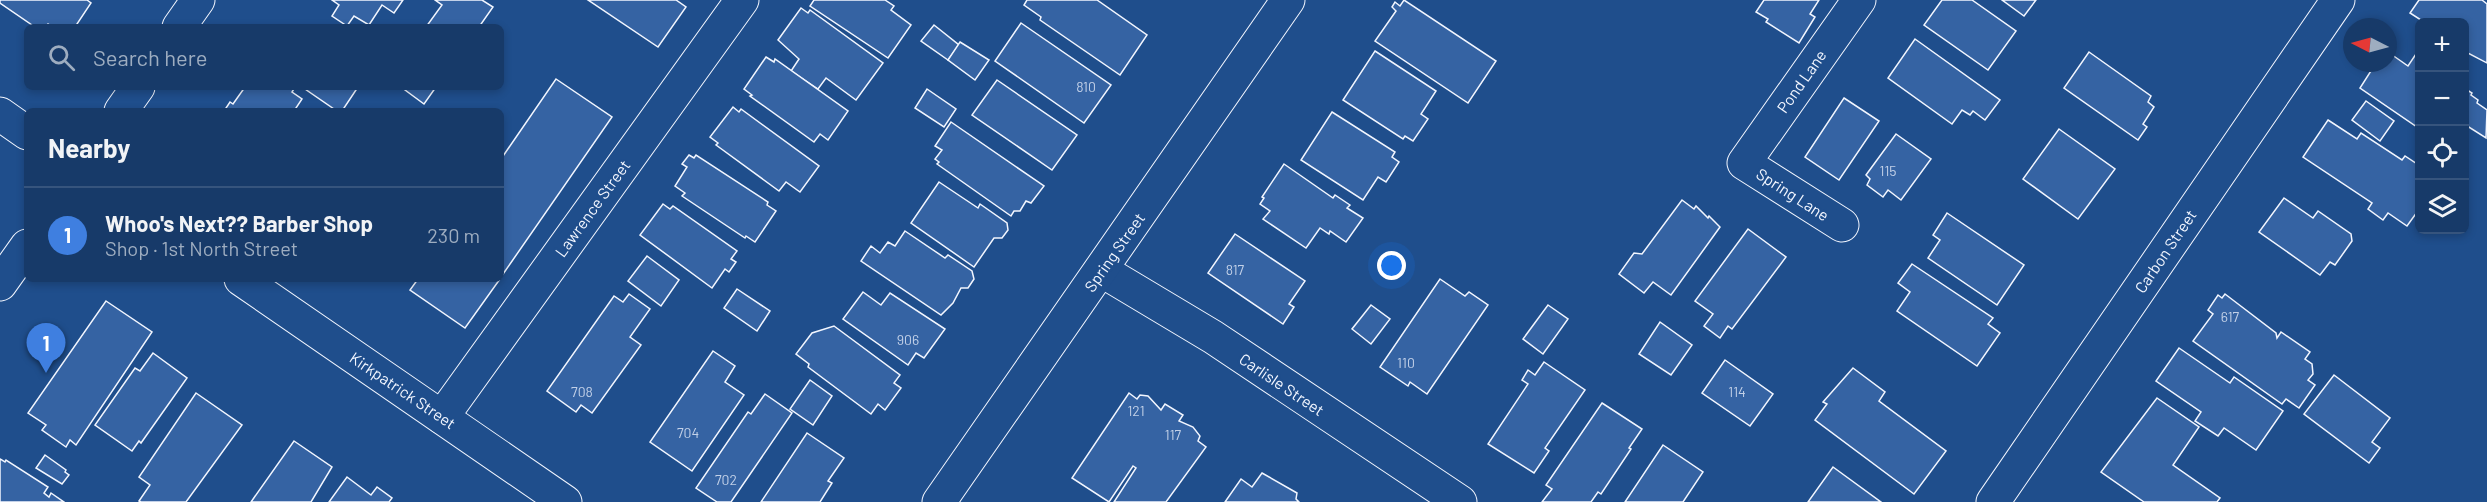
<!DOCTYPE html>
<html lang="en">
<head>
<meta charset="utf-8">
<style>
	body { margin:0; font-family:Barlow,sans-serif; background:#20416f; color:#f1f3f6 }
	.controls { position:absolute; right:18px; top:18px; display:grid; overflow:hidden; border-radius:9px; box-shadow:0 3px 9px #0003 }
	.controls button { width:54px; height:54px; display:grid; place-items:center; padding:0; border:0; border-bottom:2px solid #36547d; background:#173a69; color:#f1f3f6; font:30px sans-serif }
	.compass { position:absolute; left:2343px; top:18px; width:54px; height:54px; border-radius:50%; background:#173a69; box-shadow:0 3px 9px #0003; rotate:276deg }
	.you { position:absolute; left:1392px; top:266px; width:21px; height:21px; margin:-15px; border:4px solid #fff; border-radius:50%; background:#1a73e8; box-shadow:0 0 0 9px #1a73e833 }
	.badge { display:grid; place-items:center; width:39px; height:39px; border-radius:50%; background:#90b9f0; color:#fff; font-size:20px; font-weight:700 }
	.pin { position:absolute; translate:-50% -50px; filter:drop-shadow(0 2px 3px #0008) }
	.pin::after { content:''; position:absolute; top:32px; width:21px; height:18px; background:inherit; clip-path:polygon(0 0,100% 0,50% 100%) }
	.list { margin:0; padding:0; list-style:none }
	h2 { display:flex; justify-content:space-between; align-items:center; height:78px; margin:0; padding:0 24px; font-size:26px }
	h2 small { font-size:20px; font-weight:400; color:#9eadc0 }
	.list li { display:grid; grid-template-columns:39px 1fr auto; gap:18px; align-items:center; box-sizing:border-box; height:96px; padding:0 24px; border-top:2px solid #36547d }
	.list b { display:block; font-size:22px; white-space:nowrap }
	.list p { margin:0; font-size:20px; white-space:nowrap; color:#9eadc0 }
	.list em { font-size:20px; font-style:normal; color:#9eadc0 }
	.icon { flex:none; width:33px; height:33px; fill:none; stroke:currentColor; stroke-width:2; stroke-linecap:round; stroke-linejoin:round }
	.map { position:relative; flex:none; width:2487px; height:502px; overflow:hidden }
	.search { position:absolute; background:#173a69; box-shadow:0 3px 9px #0003; left:24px; top:24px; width:480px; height:66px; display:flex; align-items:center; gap:15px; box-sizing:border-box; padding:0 21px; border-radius:9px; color:#9eadc0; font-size:22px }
	.panel { position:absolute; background:#173a69; box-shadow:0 3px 9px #0003; left:24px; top:108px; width:480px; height:174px; border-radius:9px }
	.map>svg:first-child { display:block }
	.building { fill:#3563a3; stroke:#f2f6ff; stroke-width:1.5 }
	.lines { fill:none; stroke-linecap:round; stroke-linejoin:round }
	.minor-casing { stroke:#f2f6ff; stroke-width:35 }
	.minor { stroke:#1f4e8c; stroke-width:33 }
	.labels { text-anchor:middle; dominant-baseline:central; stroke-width:4.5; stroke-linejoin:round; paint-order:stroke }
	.number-label { font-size:14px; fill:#c3d1e8 }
	.street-label { font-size:16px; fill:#f2f6ff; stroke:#1f4e8c }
</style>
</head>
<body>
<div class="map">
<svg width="2487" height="502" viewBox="0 0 2487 502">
	<rect width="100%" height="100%" fill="#1f4e8c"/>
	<!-- building -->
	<g class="building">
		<path d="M0,0h87l4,3 -16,24h-22l-5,-3 -2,3h-11l-35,-24z"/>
		<path d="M332,0h71l-9,13 -12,-8 -13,20 -15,-9 -7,10 -15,-10 7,-11z"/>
		<path d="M435,0h47l11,7 -14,20h-53l16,-22z"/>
		<path d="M588,0h88l10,7 -28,40z"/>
		<path d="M814,0h71l9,6 -3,4 20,15 -23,33 -78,-52z"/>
		<path d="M1027,0h70l50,35 -27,40 -80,-55 1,-3 -17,-12z"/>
		<path d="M1404,0l92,61 -28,42 -93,-62 21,-30 -4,-4 3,-5 5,4z"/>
		<path d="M1764,0h55l-9,14 5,3 -16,26 -33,-21 2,-3 -12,-7z"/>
		<path d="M1942,0h30l44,31 -28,39 -64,-45z"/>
		<path d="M2002,0h34l-12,16z"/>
		<path d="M2419,0h63l5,4v59l-23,-12v-29h-40l-14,-9z"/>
		<path d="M801,8l7,5 2,-3 73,53 -27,37 -30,-22 -8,11 -27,-18 8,-12 -21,-19z"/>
		<path d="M1021,23l90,62 -27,38 -89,-62z"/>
		<path d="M934,25l25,20 -11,15 -27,-19z"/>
		<path d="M1915,39l85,61 -15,20 -12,-9 -3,4 -8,-5 -10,14 -64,-46z"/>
		<path d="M960,42l29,18 -14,20 -27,-20z"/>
		<path d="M1375,51l61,40 -15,23 7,5 -15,22 -8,-5 -2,3 -60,-39z"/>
		<path d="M2089,52l62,44 -3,6 6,5 -11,17 4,3 -9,13 -74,-52z"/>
		<path d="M2388,52l20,14 8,-12 4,2v73l-60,-41 16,-25h12z"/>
		<path d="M766,57l8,5 1,-3 73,52 -20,29 -8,-6 -6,8 -64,-46 2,-1 -8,-6z"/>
		<path d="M556,79l56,38 -111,160v-118z"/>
		<path d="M997,80l80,55 -25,35 -80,-55z"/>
		<path d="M245,87h50l-3,5 10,7 -8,12h-70l6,-9 3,2z"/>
		<path d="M306,87h52l-16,24h-5l-32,-22z"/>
		<path d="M401,87h35l-12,17z"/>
		<path d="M2464,88l8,5 -1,2 7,5 -1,3 10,7 -1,28 -22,-14z"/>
		<path d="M927,89l29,20 -12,18 -29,-19z"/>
		<path d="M1844,98l35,23 -40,59 -34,-23z"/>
		<path d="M2366,101l28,20 -14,20 -28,-21z"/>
		<path d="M733,107l6,5 2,-3 78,57 -19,26 -14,-10 -7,9 -63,-46 2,-2 -8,-6z"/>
		<path d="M1332,112l63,40 -3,5 7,5 -13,20 -8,-5 -15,23 -62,-40z"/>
		<path d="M2328,120l29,19 4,-6 41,27 3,-4 15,10v42l-13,18 -19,-13 -5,7 -15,-11 4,-6 -69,-46z"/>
		<path d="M951,122l93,64 -13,17 -5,-2 -6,10h-6l-3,5 -74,-52 2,-2 -4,-3 7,-9 -7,-4z"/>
		<path d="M2059,129l56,40 -37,50 -55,-40z"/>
		<path d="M1896,134l35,25 -30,41 -13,-10 -5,7 -16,-12 3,-6 -4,-4z"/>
		<path d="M689,155l5,3 2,-3 72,47 -1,3 9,6 -21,31 -9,-6 -1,2 -63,-42 3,-3 -10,-7 12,-19 -5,-3z"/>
		<path d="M1284,164l49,34 2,-3 15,10 -3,3 16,10 -17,24 -16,-11 -1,3 -9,-6 -14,20 -43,-29 7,-8 -10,-7 4,-6 -2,-1z"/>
		<path d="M939,182l39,26 2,-4 27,19 1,7 -6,8h-8l-20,29 -63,-44z"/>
		<path d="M2284,198l29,20 5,-7 33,23 1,7 -17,24 -5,-3 -10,13 -61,-43z"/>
		<path d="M1682,200l12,9 2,-3 12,12 1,-2 11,11 -49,68 -18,-13 -9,11 -25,-19 15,-21 8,1z"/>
		<path d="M663,204l7,5 3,-3 64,45 -6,8 5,3 -7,10 -4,-3 -13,19 -72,-53z"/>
		<path d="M1947,213l77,52 -27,40 -69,-47 12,-18 -7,-5z"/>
		<path d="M1748,229l38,28 -54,72 -4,-3 -8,12 -16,-12 9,-12 -18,-13z"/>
		<path d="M905,231l40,27 3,-3 24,16 2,8 -6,9h-7l-8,15 -12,12 -80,-54 10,-15 9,7 8,-11 7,4z"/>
		<path d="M1235,234l70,47 -16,23 5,3 -11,17 -75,-51z"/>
		<path d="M647,256l32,24 -18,26 -33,-25z"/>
		<path d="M1912,264l81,54 -5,6 12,9 -23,33 -80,-55 13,-19 -12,-9z"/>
		<path d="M418,279h82l-35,49 -55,-38z"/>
		<path d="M1440,279l25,17 4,-4 19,13 -61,89 -17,-12 -2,4 -28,-19z"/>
		<path d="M737,289l33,22 -13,20 -33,-23z"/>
		<path d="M863,292l18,13 9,-12 55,36 -21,29 -8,-5 -8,12 -65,-46z"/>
		<path d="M629,294l21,15 -20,28 11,8 -49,68 -11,-8 -5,7 -29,-21 67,-95 9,6z"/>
		<path d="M2225,294l51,39 1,5 4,-6 29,20 -5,7 7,5 1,10 -5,6 7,5 -16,23 -13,-9 -4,5 -89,-63 20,-27 -5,-4 10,-15 4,3z"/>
		<path d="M106,301l46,31 -76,113 -6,-5 -4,7 -24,-17 4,-5 -18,-12z"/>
		<path d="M1371,305l19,14 -19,25 -19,-15z"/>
		<path d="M1548,305l20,14 -25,35 -20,-15z"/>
		<path d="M1660,322l32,23 -21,30 -32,-21z"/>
		<path d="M834,326l66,49 -6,8 7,5 -16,22 -7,-6 -7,10 -63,-47 1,-3 -13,-10 16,-21z"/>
		<path d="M2179,348l51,35 4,-6 49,34 -27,39 -32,-22 -6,8 -23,-15 6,-9 -45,-31z"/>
		<path d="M713,351l22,15 -10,16 19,13 -52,76 -42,-29z"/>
		<path d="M153,353l34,25 -46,65 -2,-2 -7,10 -37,-26 40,-57 5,3z"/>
		<path d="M1725,360l48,34 -23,32 -48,-33z"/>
		<path d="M1544,362l41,28 -40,58 4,3 -15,22 -46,-29 40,-60 -6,-4 6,-10 7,5z"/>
		<path d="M1853,368l32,24 -6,9 67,50 -32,43 -99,-74 12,-16 -4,-2z"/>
		<path d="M2334,375l56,43 -18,24 8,6 -11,15 -65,-49z"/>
		<path d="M810,380l22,16 -19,29 -23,-16z"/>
		<path d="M196,393l46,32 -56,77h-45l-2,-1 11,-16 -11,-8z"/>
		<path d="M1129,393l8,6 3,-4 8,1 13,14 4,-6 18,11 -4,6 14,6 7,9 -2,5 8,6 -40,55h-52l22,-34 -3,-2 -24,36 -37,-24z"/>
		<path d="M765,394l27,19 -61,89h-14l-21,-14 52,-76 3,2z"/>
		<path d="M2157,398l42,29 -26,38 47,33 -3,4h-73l-43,-30z"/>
		<path d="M1602,403l40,26 -13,19 2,1 -30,45 -3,-2 -7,10h-49l10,-13 -6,-4z"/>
		<path d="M807,433l37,25 -16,23 4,2 -12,19h-59z"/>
		<path d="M294,441l38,26 -21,35h-60z"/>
		<path d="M1663,445l40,27 -20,30h-58z"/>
		<path d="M45,455l21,15 -1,2 4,3 -7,9 -26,-16z"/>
		<path d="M0,459l5,3 1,-2 42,27 -4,6 5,4 2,-4 13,9h-64z"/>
		<path d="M1833,467l48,35h-73z"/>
		<path d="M1262,473l35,20 -1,6 3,3h-74l16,-23 11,8z"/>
		<path d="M347,477l24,18 6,-8 15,11 -3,4h-60z"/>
	</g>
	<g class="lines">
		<defs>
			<g id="minor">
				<path d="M179,27l19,-27"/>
				<path d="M121,111l17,-24"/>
				<path d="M0,114l27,19"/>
				<path d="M1842,225l-98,-62 115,-163"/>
				<path d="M1101,270l112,67 247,165"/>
				<path d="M241,279l324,223"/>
				<path d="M0,284l27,-38"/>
				<path d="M442,417l300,-417"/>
				<path d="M939,502l349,-502"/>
				<path d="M1993,502l345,-502"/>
			</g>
		</defs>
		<!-- minor casing -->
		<use href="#minor" class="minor-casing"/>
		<!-- minor -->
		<use href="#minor" class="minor"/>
	</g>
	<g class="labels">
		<!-- number labels -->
		<g class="number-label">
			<text x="1086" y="86">810</text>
			<text x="1888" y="170">115</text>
			<text x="1235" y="269">817</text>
			<text x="2230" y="316">617</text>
			<text x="908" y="339">906</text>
			<text x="1406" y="362">110</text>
			<text x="582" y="391">708</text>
			<text x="1737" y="391">114</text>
			<text x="1136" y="410">121</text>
			<text x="688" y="432">704</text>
			<text x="1173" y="434">117</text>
			<text x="726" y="479">702</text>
		</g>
		<!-- street labels -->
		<g class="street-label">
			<text transform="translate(1801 81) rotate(-55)">Pond Lane</text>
			<text transform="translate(1793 194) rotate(33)">Spring Lane</text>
			<text transform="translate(592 208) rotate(-54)">Lawrence Street</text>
			<text transform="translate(2165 251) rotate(-56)">Carbon Street</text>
			<text transform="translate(1114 252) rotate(-55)">Spring Street</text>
			<text transform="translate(1282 384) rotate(34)">Carlisle Street</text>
			<text transform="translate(403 390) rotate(34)">Kirkpatrick Street</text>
		</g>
	</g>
</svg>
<div class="controls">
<button>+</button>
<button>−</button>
<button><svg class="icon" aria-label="locate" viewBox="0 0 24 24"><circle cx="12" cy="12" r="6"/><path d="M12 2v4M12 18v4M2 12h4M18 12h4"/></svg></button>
<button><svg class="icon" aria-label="layers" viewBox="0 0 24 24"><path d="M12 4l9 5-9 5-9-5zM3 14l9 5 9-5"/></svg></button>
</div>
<svg class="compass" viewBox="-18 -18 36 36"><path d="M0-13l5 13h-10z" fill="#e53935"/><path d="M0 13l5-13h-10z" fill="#9eadc0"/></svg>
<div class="you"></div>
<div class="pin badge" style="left:46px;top:373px;background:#3f7fe0">1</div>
<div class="search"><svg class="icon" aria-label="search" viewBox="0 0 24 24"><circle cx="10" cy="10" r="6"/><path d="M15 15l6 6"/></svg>Search here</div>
<section class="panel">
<h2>Nearby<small></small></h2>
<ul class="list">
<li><span class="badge" style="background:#3f7fe0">1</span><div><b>Whoo's Next?? Barber Shop</b><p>Shop · 1st North Street</p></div><em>230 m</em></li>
</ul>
</section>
</div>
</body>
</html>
